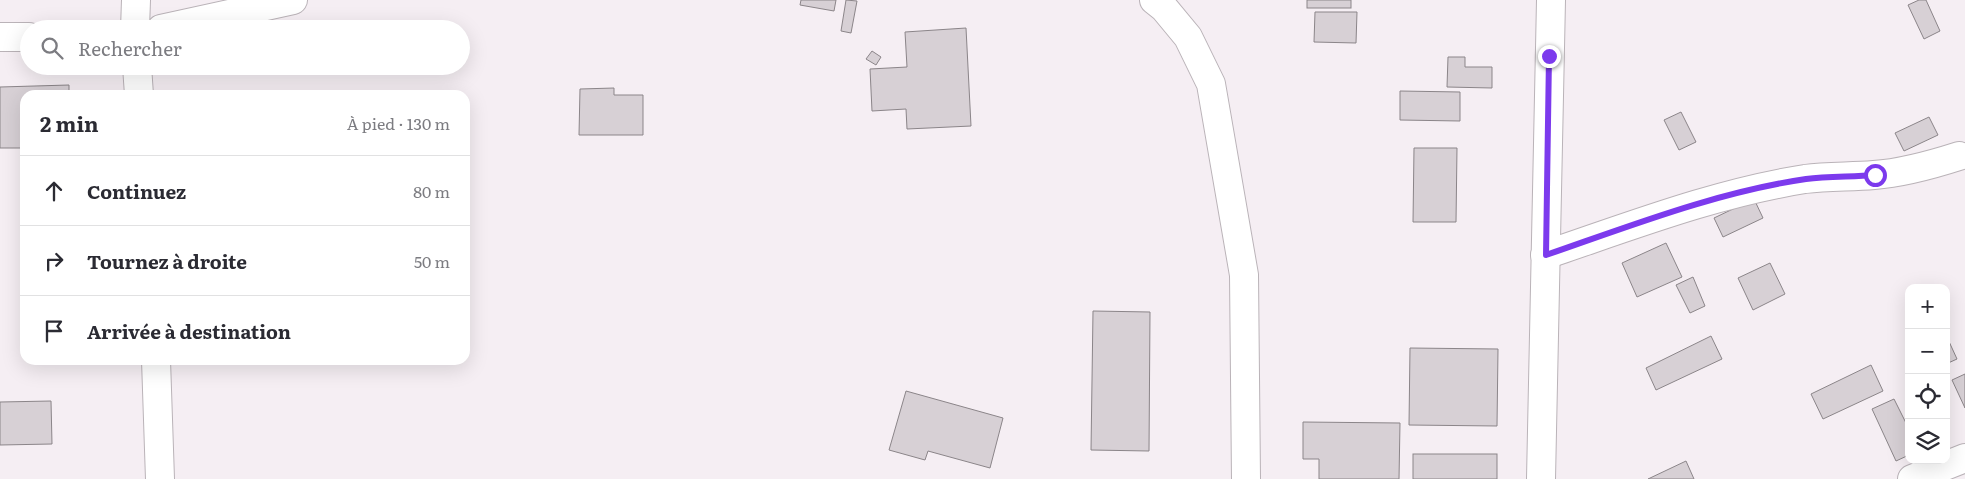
<!DOCTYPE html>
<html lang="fr">
<head>
<meta charset="utf-8">
<style>
	body { margin:0; font-family:Literata,serif; background:#f2f2f3; color:#2b2b33 }
	.controls { position:absolute; right:15px; bottom:15px; display:grid; overflow:hidden; border-radius:10px; box-shadow:0 5px 20px #0002 }
	.controls button { width:45px; height:45px; display:grid; place-items:center; padding:0; border:0; border-bottom:1px solid #e1e1e2; background:#fff; color:#2b2b33; font:25px sans-serif }
	.stop { position:absolute; width:15px; height:15px; margin:-11px; border:4px solid #7c3aed; border-radius:50%; background:#fff }
	.stop.end { background:#7c3aed; border-color:#fff; box-shadow:0 1px 5px #0008 }
	.list { margin:0; padding:0; list-style:none }
	h2 { display:flex; justify-content:space-between; align-items:center; height:65px; margin:0; padding:0 20px; font-size:21px }
	h2 small { font-size:16px; font-weight:400; color:#7c7c81 }
	.list li { display:grid; grid-template-columns:32px 1fr auto; gap:15px; align-items:center; box-sizing:border-box; height:70px; padding:0 20px; border-top:1px solid #e1e1e2 }
	.list b { display:block; font-size:19px; white-space:nowrap }
	.list em { font-size:16px; font-style:normal; color:#7c7c81 }
	.icon { flex:none; width:28px; height:28px; fill:none; stroke:currentColor; stroke-width:2; stroke-linecap:round; stroke-linejoin:round }
	.map { position:relative; flex:none; width:1965px; height:479px; overflow:hidden }
	.search { position:absolute; background:#fff; box-shadow:0 5px 20px #0002; left:20px; top:20px; width:450px; height:55px; display:flex; align-items:center; gap:12px; box-sizing:border-box; padding:0 18px; border-radius:28px; color:#7c7c81; font-size:19px }
	.panel { position:absolute; background:#fff; box-shadow:0 5px 20px #0002; left:20px; top:90px; width:450px; height:275px; border-radius:15px }
	.map>svg:first-child { display:block }
	.building { fill:#d7d0d5; stroke:#8b8589 }
	.lines { fill:none; stroke-linecap:round; stroke-linejoin:round }
	.minor-casing { stroke:#bab3b8; stroke-width:30 }
	.minor { stroke:#fff; stroke-width:28 }
	.route { stroke:#7c3aed; stroke-width:6 }
</style>
</head>
<body>
<div class="map">
<svg width="1965" height="479" viewBox="0 0 1965 479">
	<rect width="100%" height="100%" fill="#f5eef3"/>
	<!-- building -->
	<g class="building">
		<path d="M801,0h35l-2,11 -34,-6z"/>
		<path d="M846,0l11,1 -6,32 -10,-2z"/>
		<rect x="1307" y="0" width="44" height="8"/>
		<path d="M1919,0h7l14,31 -16,8 -16,-34z"/>
		<path d="M1315,12h42l-1,31 -42,-1z"/>
		<path d="M966,28l5,98 -64,3 -1,-20 -34,2 -2,-42 37,-2 -2,-35z"/>
		<path d="M872,51l9,6 -5,8 -10,-6z"/>
		<path d="M1448,57h17v10h27v21l-45,-1z"/>
		<path d="M69,85v10h-44v53h-25v-61z"/>
		<path d="M614,88v7h29v40h-64l1,-46z"/>
		<path d="M1400,91l60,1v29l-60,-1z"/>
		<path d="M1681,112l15,30 -17,8 -15,-30z"/>
		<path d="M1929,117l9,18 -34,16 -9,-18z"/>
		<path d="M1414,148h43l-1,74h-43z"/>
		<path d="M1754,199l9,19 -40,19 -9,-19z"/>
		<path d="M1666,243l16,34 -45,20 -15,-34z"/>
		<path d="M1770,263l15,31 -32,16 -15,-32z"/>
		<path d="M1693,277l12,29 -15,7 -14,-28z"/>
		<path d="M1093,311l57,1 -1,139 -58,-1z"/>
		<path d="M1946,335l11,24 -11,5z"/>
		<path d="M1711,336l11,23 -66,31 -10,-22z"/>
		<path d="M1410,348l88,1 -1,77 -88,-1z"/>
		<path d="M1871,365l12,26 -60,28 -12,-25z"/>
		<path d="M1965,374v34l-13,-28z"/>
		<path d="M906,391l97,27 -13,50 -62,-17 -3,9 -36,-10z"/>
		<path d="M1894,399l15,30v26l-13,6 -24,-52z"/>
		<path d="M51,401l1,43 -52,1v-43z"/>
		<path d="M1303,422l97,1 -1,56h-80v-20h-16z"/>
		<rect x="1413" y="454" width="84" height="25"/>
		<path d="M1686,461l8,18h-46z"/>
	</g>
	<g class="lines">
		<defs>
			<g id="minor">
				<path d="M1154,0l10,8 24,29 23,47 33,191 2,204"/>
				<path d="M135,29l1,-29"/>
				<path d="M161,29l132,-29"/>
				<path d="M0,37h29"/>
				<path d="M137,66l2,29"/>
				<path d="M1545,255c86,-29 171,-62 260,-76 23,-3 46,-2 69,-4 29,-2 57,-10 85,-19"/>
				<path d="M156,360l4,119"/>
				<path d="M1541,479l10,-479"/>
				<path d="M1912,479l53,-21"/>
			</g>
		</defs>
		<!-- minor casing -->
		<use href="#minor" class="minor-casing"/>
		<!-- minor -->
		<use href="#minor" class="minor"/>
	</g>
	<g class="lines">
		<!-- route -->
		<path class="route" d="M1549,56l-3,199c84,-29 171,-63 260,-76 22,-3 46,-2 69,-4"/>
	</g>
</svg>
<div class="controls">
<button>+</button>
<button>−</button>
<button><svg class="icon" aria-label="locate" viewBox="0 0 24 24"><circle cx="12" cy="12" r="6"/><path d="M12 2v4M12 18v4M2 12h4M18 12h4"/></svg></button>
<button><svg class="icon" aria-label="layers" viewBox="0 0 24 24"><path d="M12 4l9 5-9 5-9-5zM3 14l9 5 9-5"/></svg></button>
</div>
<div class="stop" style="left:1875px;top:175px"></div>
<div class="stop end" style="left:1549px;top:56px"></div>
<div class="search"><svg class="icon" aria-label="search" viewBox="0 0 24 24"><circle cx="10" cy="10" r="6"/><path d="M15 15l6 6"/></svg>Rechercher</div>
<section class="panel">
<h2>2 min<small>À pied · 130 m</small></h2>
<ul class="list">
<li><svg class="icon" aria-label="ahead" viewBox="0 0 24 24"><path d="M12 20V5M6 11l6-6 6 6"/></svg><div><b>Continuez</b></div><em>80 m</em></li>
<li><svg class="icon" aria-label="right" viewBox="0 0 24 24"><path d="M7 20v-9h11M14 6l5 5-5 5"/></svg><div><b>Tournez à droite</b></div><em>50 m</em></li>
<li><svg class="icon" aria-label="arrive" viewBox="0 0 24 24"><path d="M6 21V4h12l-3 4 3 4H6"/></svg><div><b>Arrivée à destination</b></div></li>
</ul>
</section>
</div>
</body>
</html>
